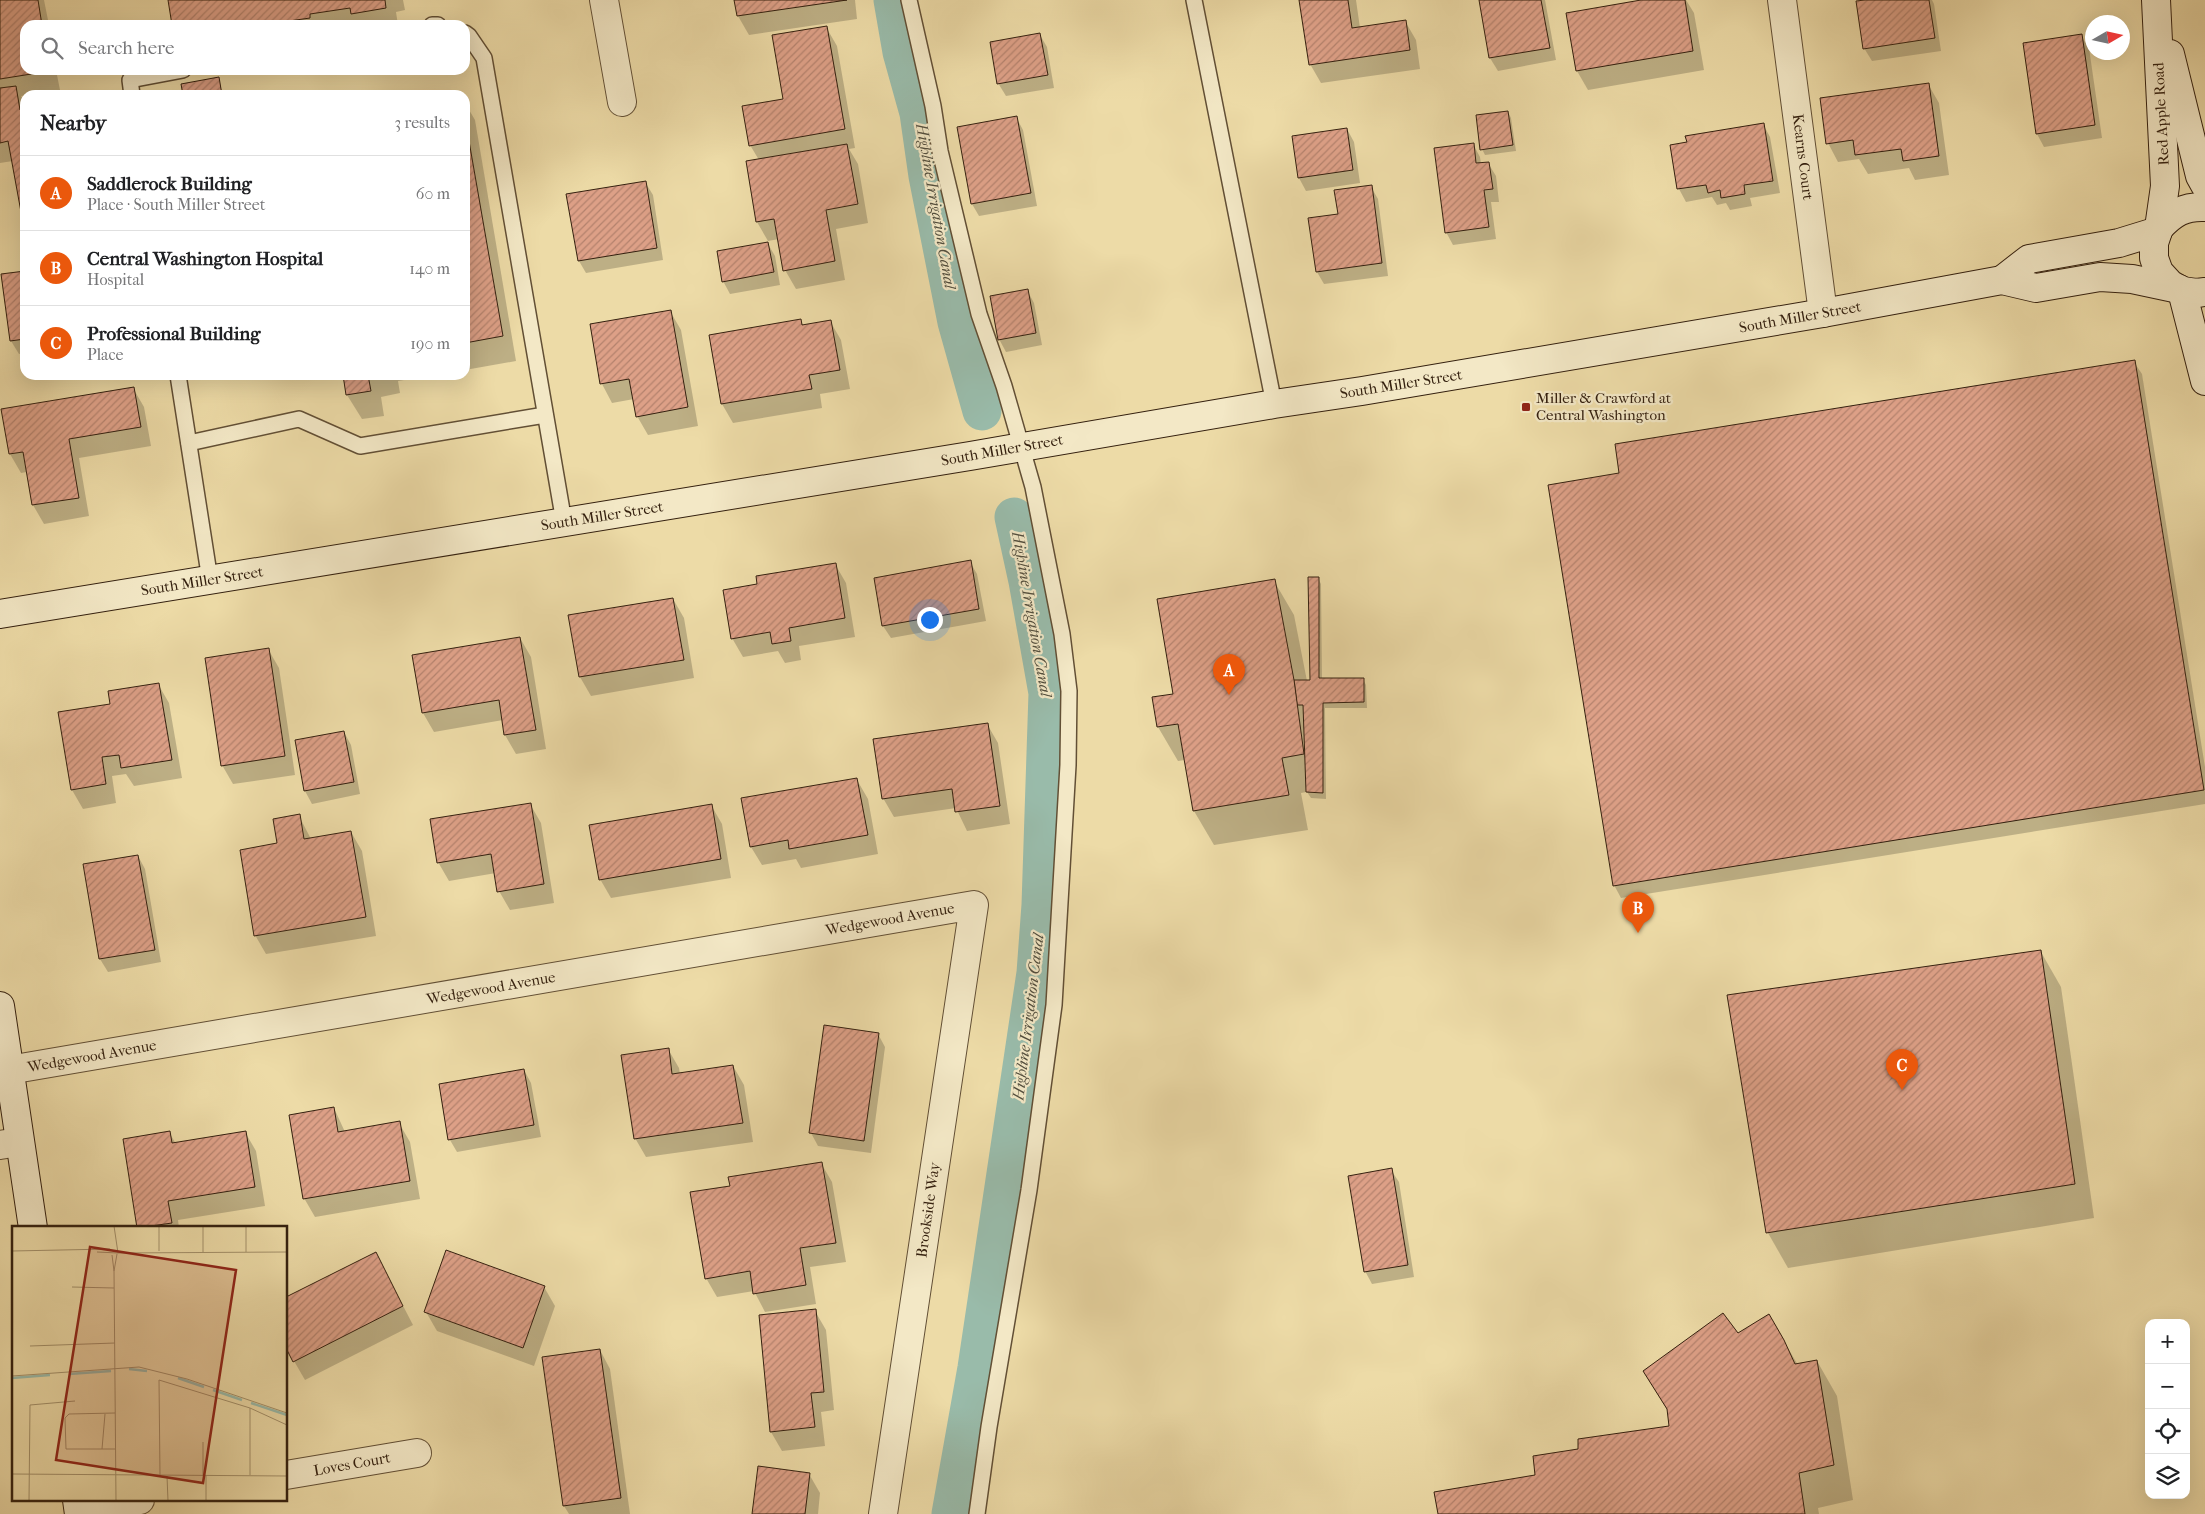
<!DOCTYPE html>
<html lang="en">
<head>
<meta charset="utf-8">
<style>
	body { margin:0; font-family:"IM FELL French Canon",serif; background:#f6f6f6; color:#202124 }
	.controls { position:absolute; right:15px; bottom:15px; display:grid; overflow:hidden; border-radius:10px; box-shadow:0 5px 20px #0002 }
	.controls button { width:45px; height:45px; display:grid; place-items:center; padding:0; border:0; border-bottom:1px solid #e0e0e0; background:#fff; color:#202124; font:25px sans-serif }
	.compass { position:absolute; left:2085px; top:15px; width:45px; height:45px; border-radius:50%; background:#fff; box-shadow:0 5px 20px #0002; rotate:81deg }
	.you { position:absolute; left:929px; top:619px; width:18px; height:18px; margin:-12px; border:4px solid #fff; border-radius:50%; background:#1a73e8; box-shadow:0 0 0 8px #1a73e833 }
	.badge { display:grid; place-items:center; width:32px; height:32px; border-radius:50%; background:#ea580c; color:#fff; font-size:16px; font-weight:700 }
	.pin { position:absolute; translate:-50% -41px; filter:drop-shadow(0 1px 2px #0008) }
	.pin::after { content:''; position:absolute; top:26px; width:18px; height:15px; background:inherit; clip-path:polygon(0 0,100% 0,50% 100%) }
	.list { margin:0; padding:0; list-style:none }
	h2 { display:flex; justify-content:space-between; align-items:center; height:65px; margin:0; padding:0 20px; font-size:21px }
	h2 small { font-size:16px; font-weight:400; color:#757577 }
	.list li { display:grid; grid-template-columns:32px 1fr auto; gap:15px; align-items:center; box-sizing:border-box; height:75px; padding:0 20px; border-top:1px solid #e0e0e0 }
	.list b { display:block; font-size:19px; white-space:nowrap }
	.list p { margin:0; font-size:16px; white-space:nowrap; color:#757577 }
	.list em { font-size:16px; font-style:normal; color:#757577 }
	.icon { flex:none; width:28px; height:28px; fill:none; stroke:currentColor; stroke-width:2; stroke-linecap:round; stroke-linejoin:round }
	.map { position:relative; flex:none; width:2205px; height:1514px; overflow:hidden }
	.search { position:absolute; background:#fff; box-shadow:0 5px 20px #0002; left:20px; top:20px; width:450px; height:55px; display:flex; align-items:center; gap:12px; box-sizing:border-box; padding:0 18px; border-radius:15px; color:#757577; font-size:19px }
	.panel { position:absolute; background:#fff; box-shadow:0 5px 20px #0002; left:20px; top:90px; width:450px; height:290px; border-radius:15px }
	.map>svg:first-child { display:block }
	.shadow { fill:#0003 }
	.lines { fill:none; stroke-linecap:round; stroke-linejoin:round }
	.canal { stroke:#9ba; stroke-width:39 }
	.building { fill:url(#building-hatch); stroke:#34200f }
	.lane-casing { stroke:#624f35; stroke-width:18 }
	.street-casing { stroke:#624f35; stroke-width:30 }
	.secondary-casing { stroke:#34200f; stroke-width:30 }
	.lane { stroke:#f3e8c6; stroke-width:15 }
	.street { stroke:#f3e8c6; stroke-width:28 }
	.secondary { stroke:#f3e8c6; stroke-width:28 }
	.poi-dot { fill:#8f2418; stroke:#f3e8c6; stroke-width:2 }
	.labels { text-anchor:middle; dominant-baseline:central; stroke-width:4.5; stroke-linejoin:round; paint-order:stroke }
	.street-label { font-size:15px; fill:#34200f; stroke:#f3e8c6 }
	.poi-label { font-size:15px; fill:#34200f; stroke:#f3e8c6; text-anchor:start }
	.water-label { font-size:16px; font-style:italic; fill:#524e3e; stroke:#f3e8c6 }
	.inset-river { fill:none; stroke:#9ba; stroke-width:2.5 }
	.inset-road { fill:none; stroke:#a3906a; stroke-width:1 }
	.view { fill:#8f2418; fill-opacity:0.15; stroke:#8f2418; stroke-width:2.5 }
	.inset-edge { fill:none; stroke:#34200f; stroke-width:2.5 }
</style>
</head>
<body>
<div class="map">
<svg width="2205" height="1514" viewBox="0 0 2205 1514">
	<defs>
		<pattern id="building-hatch" width="6" height="6" patternUnits="userSpaceOnUse" patternTransform="scale(1.25)"><rect width="6" height="6" fill="#dda087"/><path d="M-1 1l2-2M0 6l6-6M5 7l2-2" fill="none" stroke="#b4826d"/></pattern>
	</defs>
	<rect width="100%" height="100%" fill="#eddba7"/>
	<filter id="stains"><feTurbulence type="fractalNoise" baseFrequency=".004" numOctaves="4"/><feColorMatrix values="0 0 0 0 .2 0 0 0 0 .09 0 0 0 0 .02 0 0 0 .5 -.17"/></filter>
	<radialGradient id="worn" r=".72"><stop offset=".6" stop-color="#630" stop-opacity="0"/><stop offset="1" stop-color="#630" stop-opacity=".3"/></radialGradient>
	<!-- shadow -->
	<g class="shadow">
		<path d="M0,0h44l5,25h-24v45h31l4,20 -39,6 4,8v113l-3,-5 -9,-51 -13,2z"/>
		<path d="M169,0h234l2,10 -9,2 2,13h-225z"/>
		<path d="M736,0h119l2,19 -108,16 -11,-19z"/>
		<path d="M1301,0h55l4,28 45,-7 11,19 4,29 -99,14 -11,-19z"/>
		<path d="M1480,0h65l11,60 -58,11 -8,-13z"/>
		<path d="M1648,0h38l8,13 10,57 -116,20 -11,-19z"/>
		<path d="M1870,0h62l2,4 7,47 -69,10 -8,-13z"/>
		<path d="M826,27l11,19 18,102 -6,1 9,15 10,59 -32,6 9,51 -49,9 -11,-19 -6,-31 -11,2 -11,-19 -10,-60 12,-2 -9,-15 35,-45z"/>
		<path d="M1040,35l7,12 7,41 -48,8 -8,-13z"/>
		<path d="M2081,36l8,12 13,90 -58,9 -7,-13 -13,-90z"/>
		<path d="M218,79l5,16h-39z"/>
		<path d="M1928,84l11,19 10,72 -34,5 -6,-12 -41,6 -9,-15 -21,3 -10,-19z"/>
		<path d="M465,103l10,17 41,241 -51,9z"/>
		<path d="M1508,112l3,6 5,33 -31,4 -3,-6z"/>
		<path d="M1016,117l7,13 14,76 -58,10 -7,-12z"/>
		<path d="M1763,124l7,13 10,56 -30,5 2,8 -22,4 -4,-7 -9,2 -5,-8 -26,5 -7,-13 -8,-43z"/>
		<path d="M1347,129l7,13 6,41 -54,8 -7,-13 -6,-41z"/>
		<path d="M1473,144l7,13 1,7 7,-1 8,13 3,26h-8l5,37 -43,6 -7,-13z"/>
		<path d="M645,182l8,13 10,65 -77,13 -7,-12z"/>
		<path d="M1371,187l7,12 10,77 -64,8 -7,-12z"/>
		<path d="M768,244l7,12 5,29 -50,9 -7,-13z"/>
		<path d="M25,272v81l-6,1 -8,-13 -9,-66z"/>
		<path d="M1027,290l7,13 8,42 -36,7 -7,-13z"/>
		<path d="M670,311l11,19 17,96 -50,9 -11,-19 -3,-17 -22,4 -10,-19z"/>
		<path d="M800,320l4,6 26,-5 11,19 9,49 -30,5 2,14 -89,15 -11,-19 -11,-68z"/>
		<path d="M2134,362l8,12 63,393v37l-584,94 -7,-13 7,-411z"/>
		<path d="M283,375h17l-16,3z"/>
		<path d="M344,375h90l-36,6 2,12 -19,4 3,19 -22,3 -15,-24z"/>
		<path d="M133,388l11,19 7,39 -72,12 10,58 -45,8 -11,-19 -6,-33 -6,1 -11,-19z"/>
		<path d="M970,562l7,12 9,47 -95,17 -8,-12z"/>
		<path d="M835,564l11,19 9,54 -56,9 2,14 -16,3 -7,-12 -35,6 -11,-19 27,-53z"/>
		<path d="M1318,578l3,6 1,95h41l3,6 1,23h-42l1,91 -15,-1 -4,-6 -6,1 7,37 -94,15 -20,-34 -9,-51 -7,1 -20,-34 16,-32 100,-114 20,34 13,66h4z"/>
		<path d="M673,599l11,19 10,60 -103,18 -11,-19z"/>
		<path d="M520,638l11,19 15,92 -30,5 -11,-19 -2,-15 -69,12 -11,-19 -10,-57z"/>
		<path d="M268,649l11,19 16,107 -62,9 -11,-19z"/>
		<path d="M158,684l11,19 13,75 -48,8 -8,-12 -14,2 4,27 -33,6 -11,-19 39,-85z"/>
		<path d="M987,724l11,19 12,81 -43,7 -11,-23 -62,9 -11,-19z"/>
		<path d="M344,732l7,13 9,49 -48,10 -7,-13 -9,-50z"/>
		<path d="M857,780l11,19 10,55 -77,14 -5,-9 -34,6 -11,-18z"/>
		<path d="M530,804l11,19 13,80 -44,7 -11,-19 -3,-18 -47,8 -11,-19z"/>
		<path d="M711,805l11,19 9,54 -120,20 -11,-19z"/>
		<path d="M299,816l12,23 40,-7 11,19 14,85 -110,18 -11,-19 24,-91z"/>
		<path d="M138,856l7,13 16,93 -53,10 -8,-13 -16,-94z"/>
		<path d="M2041,952l20,35 33,231 -306,50 -20,-35 -39,-237z"/>
		<path d="M878,1034l7,13 -14,106 -53,-7 -7,-13z"/>
		<path d="M668,1049l11,19 1,6 53,-8 11,19 9,57 -107,15 -11,-19z"/>
		<path d="M524,1070l7,13 10,54 -84,15 -7,-12z"/>
		<path d="M334,1108l11,24 54,-9 11,19 10,57 -105,18 -11,-19z"/>
		<path d="M169,1132l7,12 69,-12 11,19 9,55 -87,14 1,8h-40z"/>
		<path d="M821,1163l11,19 14,80 -36,5 6,37 -51,8 -11,-21 -37,6 -11,-19 25,-91z"/>
		<path d="M1391,1170l8,12 15,95 -42,7 -7,-13z"/>
		<path d="M386,1273l27,52 -108,55 -11,-19z"/>
		<path d="M544,1287l11,19 -21,60 -97,-35 -11,-19z"/>
		<path d="M815,1311l11,19 8,80 -13,2 4,34 -43,5 -11,-19z"/>
		<path d="M1738,1335l45,5 15,25 19,-4 20,35 16,104 -35,8 1,6h-380l97,-38 43,-26 92,-23 -2,-14 -25,-41z"/>
		<path d="M600,1350l10,19 20,145h-61l-5,-8z"/>
		<path d="M809,1474l11,19 -2,21h-65z"/>
	</g>
	<g class="lines">
		<!-- canal -->
		<g class="canal">
			<path d="M893,0l9,52 17,61 9,63 29,146 25,89"/>
			<path d="M951,1514l26,-146 59,-395 5,-68 7,-212 -20,-112 -14,-64"/>
		</g>
	</g>
	<!-- building -->
	<g class="building">
		<path d="M0,0h38l4,25h-17v45l25,1 -50,8z"/>
		<path d="M168,0h217l1,8 -35,6 -1,-6 -40,6v4l-42,6v-3l-23,4h-73z"/>
		<path d="M734,0h113l-110,16z"/>
		<path d="M1299,0h49l4,28 54,-8 4,30 -101,15z"/>
		<path d="M1479,0h62l9,48 -61,10z"/>
		<path d="M1641,0h44l8,51 -117,20 -10,-58z"/>
		<path d="M1865,0h64l6,38 -72,11 -7,-48z"/>
		<path d="M827,26l18,103 -96,17 -7,-40 41,-7 -11,-64z"/>
		<path d="M1040,33l8,42 -51,9 -7,-42z"/>
		<path d="M2082,34l13,91 -59,9 -13,-91z"/>
		<path d="M219,77l3,18h-39l-2,-11z"/>
		<path d="M1929,83l10,73 -36,5 -2,-12 -46,6 -2,-15 -27,4 -6,-46z"/>
		<path d="M16,86l4,24h5v101l-4,1 -13,-71 -8,2v-55z"/>
		<path d="M1508,111l5,34 -33,5 -4,-35z"/>
		<path d="M1017,116l14,77 -60,11 -14,-77z"/>
		<path d="M465,118l38,218 -38,7z"/>
		<path d="M1764,123l9,58 -29,4 1,9 -24,4 -1,-8 -12,3 -2,-8 -29,4 -7,-44 17,-3 -2,-6z"/>
		<path d="M1347,128l6,42 -55,8 -6,-42z"/>
		<path d="M1474,143l2,20 13,-1 4,27 -9,1 5,37 -44,6 -11,-85z"/>
		<path d="M847,144l11,60 -32,6 9,51 -52,10 -9,-52 -18,3 -10,-61z"/>
		<path d="M646,181l11,67 -79,13 -12,-67z"/>
		<path d="M1372,185l10,78 -66,9 -8,-54 30,-4 -4,-24z"/>
		<path d="M768,242l6,30 -52,10 -5,-31z"/>
		<path d="M25,271v68l-15,2 -9,-67z"/>
		<path d="M1028,289l8,44 -38,7 -8,-44z"/>
		<path d="M671,310l17,97 -52,10 -7,-38 -29,5 -10,-60z"/>
		<path d="M801,319l1,6 29,-5 9,50 -31,5 3,14 -91,15 -12,-69z"/>
		<path d="M2135,360l69,430 -591,96 -65,-401 71,-12 -4,-29z"/>
		<path d="M343,375h25l3,16 -25,4z"/>
		<path d="M134,387l7,40 -72,12 10,59 -47,7 -9,-53 -14,2 -8,-45z"/>
		<path d="M971,560l8,49 -97,17 -8,-48z"/>
		<path d="M836,563l9,55 -56,10 2,13 -19,3 -2,-12 -39,7 -8,-49 34,-6 -1,-8z"/>
		<path d="M1308,577h11v101h45v24l-41,1v90l-17,-1 -3,-87h-6l-3,-25h16z"/>
		<path d="M1275,579l19,101 10,74 -22,4 7,37 -96,16 -15,-87 -21,3 -5,-30 21,-3 -16,-95z"/>
		<path d="M673,598l11,62 -105,17 -11,-62z"/>
		<path d="M520,637l16,93 -32,5 -5,-35 -77,13 -10,-58z"/>
		<path d="M269,648l16,108 -64,10 -16,-108z"/>
		<path d="M159,683l13,77 -51,8 -2,-13 -17,2 4,27 -35,6 -13,-78 52,-8 -2,-13z"/>
		<path d="M988,723l12,83 -45,6 -3,-23 -70,10 -9,-60z"/>
		<path d="M344,731l10,51 -50,9 -9,-51z"/>
		<path d="M857,778l11,57 -79,14 -1,-9 -38,7 -9,-49z"/>
		<path d="M531,803l13,81 -47,8 -6,-38 -54,9 -7,-44z"/>
		<path d="M712,804l9,55 -122,21 -10,-55z"/>
		<path d="M300,814l4,25 47,-8 15,86 -112,19 -14,-86 37,-7 -4,-24z"/>
		<path d="M138,855l17,95 -56,9 -16,-95z"/>
		<path d="M2041,950l34,234 -309,49 -39,-238z"/>
		<path d="M824,1025l55,8 -15,108 -55,-8z"/>
		<path d="M669,1048l3,26 61,-9 10,58 -109,16 -13,-84z"/>
		<path d="M524,1069l10,56 -86,15 -9,-56z"/>
		<path d="M334,1107l4,25 62,-11 10,60 -107,18 -14,-84z"/>
		<path d="M170,1131l2,12 74,-12 9,56 -87,14 4,22 -35,5 -14,-89z"/>
		<path d="M822,1162l14,81 -36,5 6,37 -53,9 -3,-23 -45,8 -15,-87 40,-6 -2,-9z"/>
		<path d="M1392,1168l16,97 -44,7 -16,-96z"/>
		<path d="M446,1250l99,36 -22,62 -99,-36z"/>
		<path d="M376,1252l27,54 -110,56 -7,-14v-51z"/>
		<path d="M816,1309l8,83 -13,1 4,34 -45,5 -11,-117z"/>
		<path d="M1723,1313l15,20 31,-19 15,26 11,24 22,-4 17,105 -35,8 6,41h-367l-4,-22 101,-17 -2,-19 45,-7v-10l91,-13 -2,-17 -24,-38z"/>
		<path d="M600,1349l21,149 -58,8 -21,-149z"/>
		<path d="M758,1466l52,7 -5,41h-53z"/>
	</g>
	<g class="lines">
		<defs>
			<g id="lane">
				<path d="M909,0l24,106 7,45 39,163 25,72 29,101 29,147 7,57 -1,74 -14,240 -25,185 -40,237 -12,87"/>
				<path d="M1194,0l80,404"/>
				<path d="M432,25h6"/>
				<path d="M465,33l4,3 15,22 80,464"/>
				<path d="M132,95l-2,-15 53,-10"/>
				<path d="M178,375l32,205"/>
				<path d="M189,443l110,-24 61,27 185,-31"/>
			</g>
			<g id="street">
				<path d="M604,0l18,102"/>
				<path d="M1782,0l41,313"/>
				<path d="M9,1070l965,-165 -91,609"/>
				<path d="M0,1145l19,-3"/>
				<path d="M286,1475l131,-22"/>
				<path d="M79,1511l61,-11"/>
			</g>
			<g id="secondary">
				<path d="M2156,0l9,186 -6,42 -5,15v15l5,14 11,12 12,7 15,2 8,-1"/>
				<path d="M2170,54l30,122 5,9"/>
				<path d="M2159,228c14,-15 25,-22 46,-21"/>
				<path d="M2002,280l27,-21 90,-16 39,-12"/>
				<path d="M2182,291l23,90"/>
				<path d="M0,614l970,-158 304,-52 88,-13 461,-78 179,-33 34,8 64,-11 32,2 47,10"/>
				<path d="M0,1006l33,222"/>
				<path d="M77,1500l2,14"/>
			</g>
		</defs>
		<!-- lane casing -->
		<use href="#lane" class="lane-casing"/>
		<!-- street casing -->
		<use href="#street" class="street-casing"/>
		<!-- secondary casing -->
		<use href="#secondary" class="secondary-casing"/>
		<!-- lane -->
		<use href="#lane" class="lane"/>
		<!-- street -->
		<use href="#street" class="street"/>
		<!-- secondary -->
		<use href="#secondary" class="secondary"/>
	</g>
	<!-- markers -->
	<rect class="poi-dot" x="1521" y="402" width="10" height="10" rx="2.5"/>
	<g class="labels">
		<!-- street labels -->
		<g class="street-label">
			<text transform="translate(2161 114) rotate(-93)">Red Apple Road</text>
			<text transform="translate(1803 157) rotate(83)">Kearns Court</text>
			<text transform="translate(1800 317) rotate(-10)">South Miller Street</text>
			<text transform="translate(1401 384) rotate(-9)">South Miller Street</text>
			<text transform="translate(1002 450) rotate(-10)">South Miller Street</text>
			<text transform="translate(602 516) rotate(-9)">South Miller Street</text>
			<text transform="translate(202 581) rotate(-9)">South Miller Street</text>
			<text transform="translate(890 919) rotate(-10)">Wedgewood Avenue</text>
			<text transform="translate(491 988) rotate(-10)">Wedgewood Avenue</text>
			<text transform="translate(92 1056) rotate(-10)">Wedgewood Avenue</text>
			<text transform="translate(928 1210) rotate(-82)">Brookside Way</text>
			<text transform="translate(352 1464) rotate(-10)">Loves Court</text>
		</g>
		<!-- poi labels -->
		<g class="poi-label">
			<text x="1536" y="398">Miller &amp; Crawford at<tspan x="1536" dy="17">Central Washington</tspan></text>
		</g>
		<!-- water labels -->
		<g class="water-label">
			<text transform="translate(936 206) rotate(80)">Highline Irrigation Canal</text>
			<text transform="translate(1032 614) rotate(80)">Highline Irrigation Canal</text>
			<text transform="translate(1028 1017) rotate(-83)">Highline Irrigation Canal</text>
		</g>
	</g>
	<!-- overview -->
	<g transform="translate(12 1226)">
		<rect width="275" height="275" fill="#eddba7"/>
		<path class="inset-river" d="M117,143l18,2M57,148l42,-3M0,152l38,-3M166,152l26,9M201,164l29,10M239,177l36,12"/>
		<path class="inset-road" d="M147,0v25M191,0v26M234,0v26M0,25l98,-2M85,26l21,1 -4,-27M106,27l169,-1M100,29l2,16M60,61l42,1M18,120l85,-3M0,150l127,-9 48,12 100,34M238,182v67M103,187l-46,1 -4,4 1,31h49M191,216v34M90,223l3,-35M0,248l275,2M194,249v26M148,250l-1,-96 91,28 37,17M155,250l1,25M17,275l1,-96 45,-4M104,275l-2,-230 3,-17"/>
		<path class="view" d="M78,21l146,23 -33,213 -147,-23z"/>
		<rect width="275" height="275" class="inset-edge"/>
	</g>
	<rect width="100%" height="100%" filter="url(#stains)"/>
	<rect width="100%" height="100%" fill="url(#worn)"/>
</svg>
<div class="controls">
<button>+</button>
<button>−</button>
<button><svg class="icon" aria-label="locate" viewBox="0 0 24 24"><circle cx="12" cy="12" r="6"/><path d="M12 2v4M12 18v4M2 12h4M18 12h4"/></svg></button>
<button><svg class="icon" aria-label="layers" viewBox="0 0 24 24"><path d="M12 4l9 5-9 5-9-5zM3 14l9 5 9-5"/></svg></button>
</div>
<svg class="compass" viewBox="-18 -18 36 36"><path d="M0-13l5 13h-10z" fill="#e53935"/><path d="M0 13l5-13h-10z" fill="#757577"/></svg>
<div class="you"></div>
<div class="pin badge" style="left:1229px;top:695px">A</div>
<div class="pin badge" style="left:1638px;top:933px">B</div>
<div class="pin badge" style="left:1902px;top:1090px">C</div>
<div class="search"><svg class="icon" aria-label="search" viewBox="0 0 24 24"><circle cx="10" cy="10" r="6"/><path d="M15 15l6 6"/></svg>Search here</div>
<section class="panel">
<h2>Nearby<small>3 results</small></h2>
<ul class="list">
<li><span class="badge">A</span><div><b>Saddlerock Building</b><p>Place · South Miller Street</p></div><em>60 m</em></li>
<li><span class="badge">B</span><div><b>Central Washington Hospital</b><p>Hospital</p></div><em>140 m</em></li>
<li><span class="badge">C</span><div><b>Professional Building</b><p>Place</p></div><em>190 m</em></li>
</ul>
</section>
</div>
</body>
</html>
